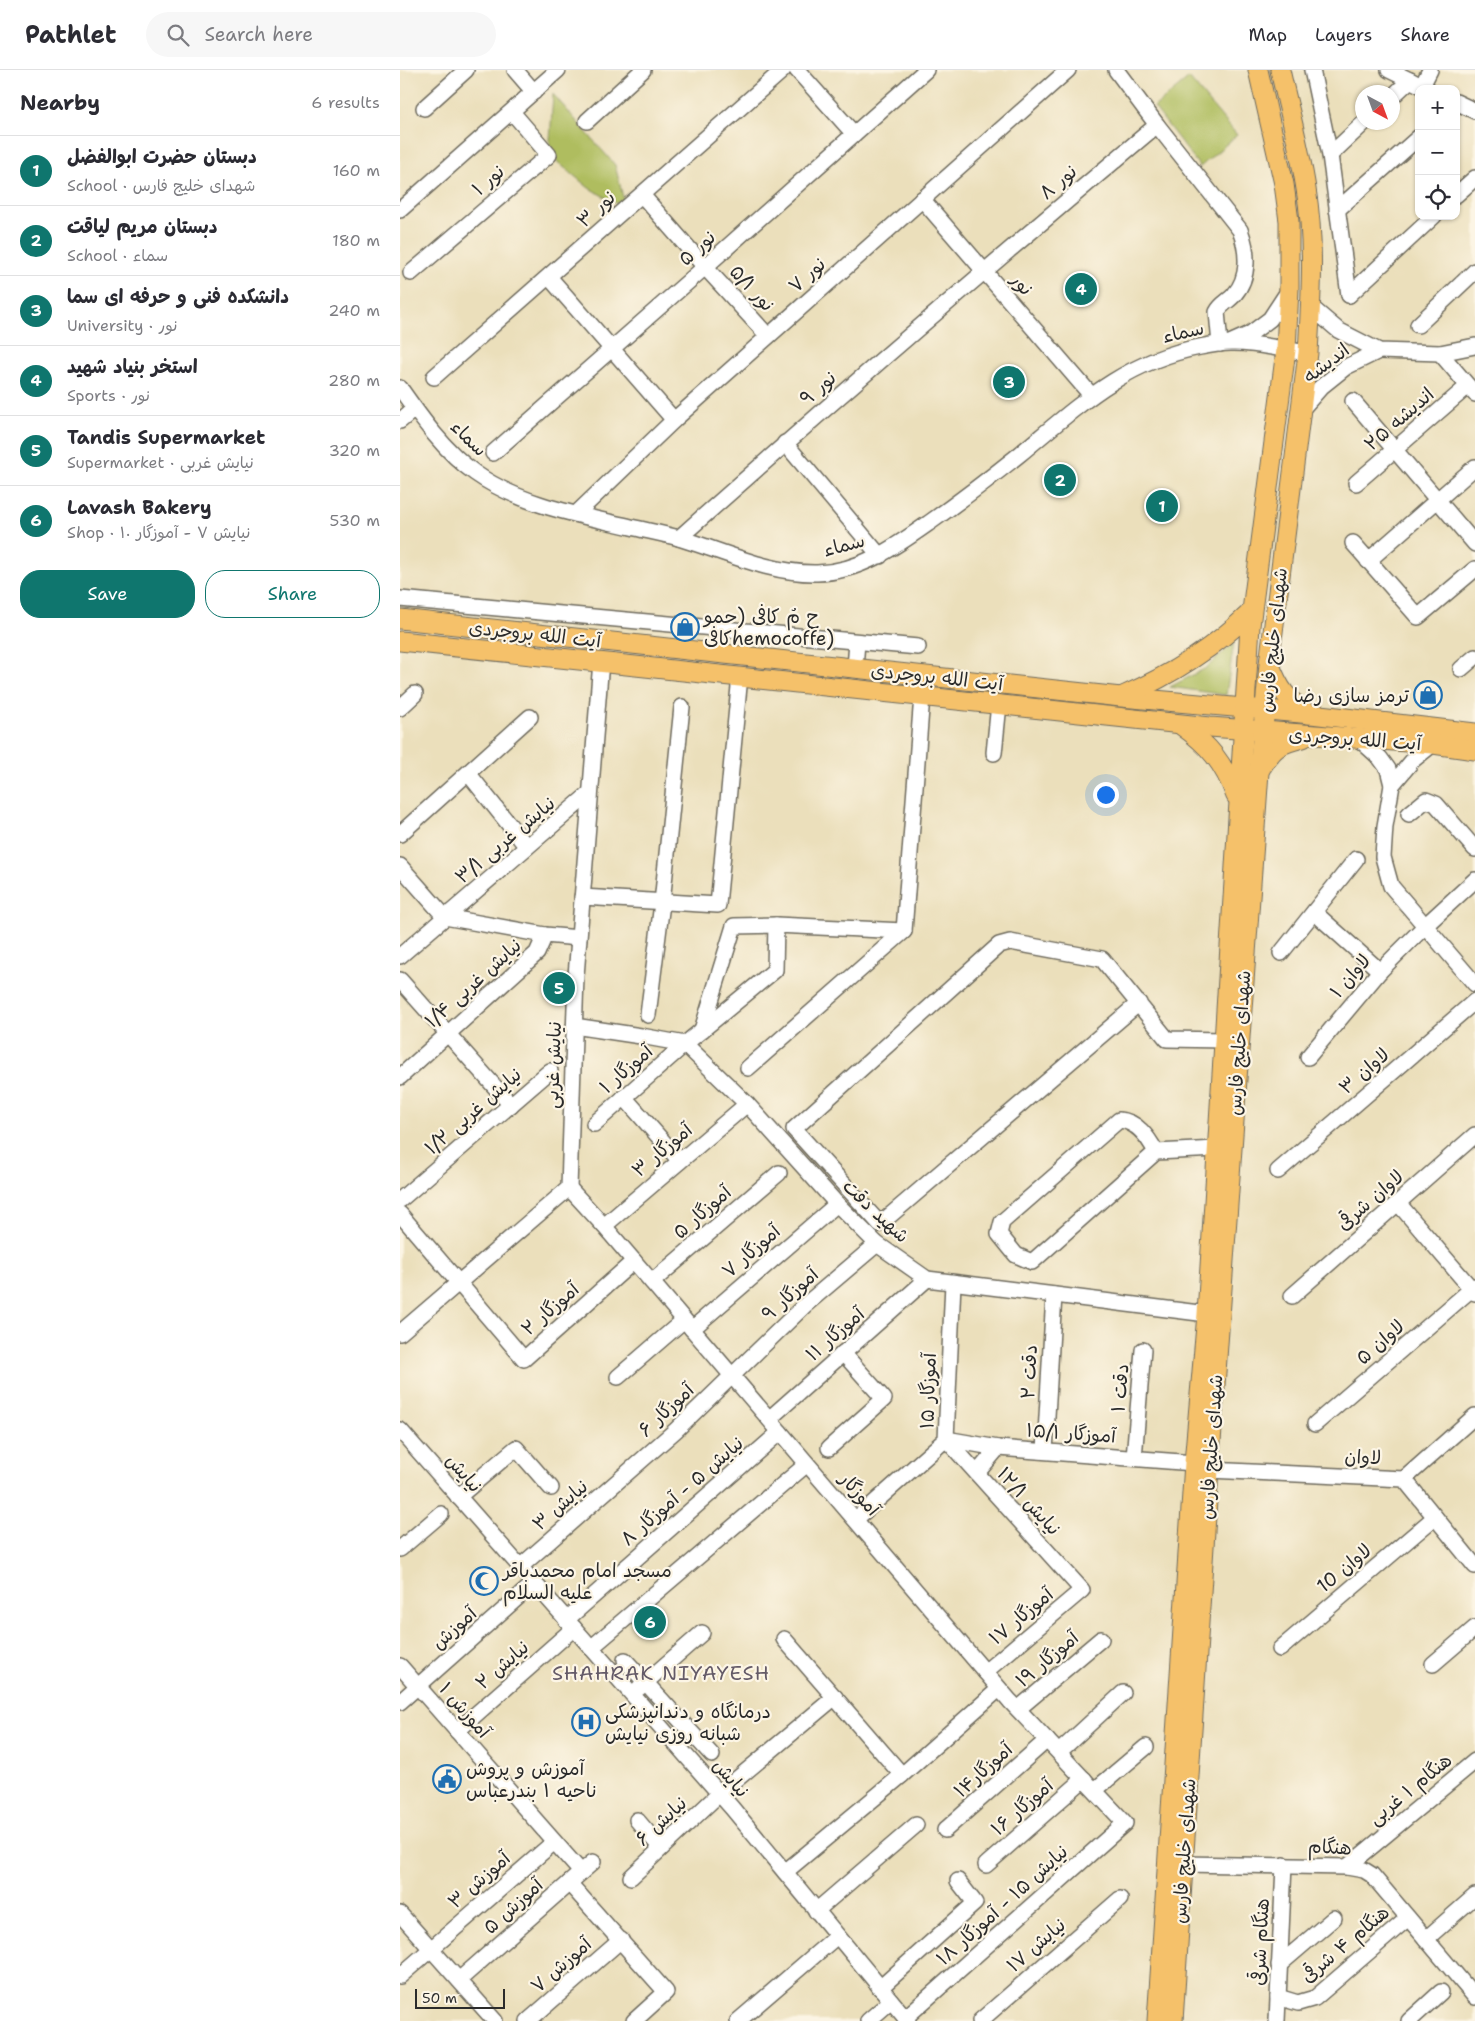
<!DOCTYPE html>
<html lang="en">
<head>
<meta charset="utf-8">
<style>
	body { margin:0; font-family:"Shantell Sans","Playpen Sans Arabic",sans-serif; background:#f7f7f7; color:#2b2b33 }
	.controls { position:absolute; right:15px; top:15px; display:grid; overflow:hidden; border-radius:10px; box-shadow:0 1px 4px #0004 }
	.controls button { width:45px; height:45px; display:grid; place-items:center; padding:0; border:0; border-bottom:1px solid #e1e1e2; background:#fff; color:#2b2b33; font:25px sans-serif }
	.compass { position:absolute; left:955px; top:15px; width:45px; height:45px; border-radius:50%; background:#fff; box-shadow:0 1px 4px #0004; rotate:139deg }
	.scale { position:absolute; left:15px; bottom:12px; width:90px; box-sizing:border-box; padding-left:5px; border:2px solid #2b2b2b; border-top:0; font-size:14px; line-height:18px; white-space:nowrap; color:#2b2b2b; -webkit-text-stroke:4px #fcf5e5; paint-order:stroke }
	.you { position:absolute; left:705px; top:724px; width:18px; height:18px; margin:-12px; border:4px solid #fff; border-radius:50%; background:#1a73e8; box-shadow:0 0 0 8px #1a73e833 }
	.badge { display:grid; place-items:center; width:32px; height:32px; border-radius:50%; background:#0f766e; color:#fff; font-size:16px; font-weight:700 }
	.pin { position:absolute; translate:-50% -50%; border:2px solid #fff; box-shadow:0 1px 5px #0006 }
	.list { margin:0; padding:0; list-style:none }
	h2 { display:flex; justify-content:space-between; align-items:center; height:65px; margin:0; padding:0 20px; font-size:21px }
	h2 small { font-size:16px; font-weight:400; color:#7c7c81 }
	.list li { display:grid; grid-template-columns:32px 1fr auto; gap:15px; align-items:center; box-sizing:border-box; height:70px; padding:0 20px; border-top:1px solid #e1e1e2 }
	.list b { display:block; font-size:19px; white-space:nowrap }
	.list p { margin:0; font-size:16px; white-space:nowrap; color:#7c7c81 }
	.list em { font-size:16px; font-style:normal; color:#7c7c81 }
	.actions { display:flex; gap:10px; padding:15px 20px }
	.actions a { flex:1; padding:11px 0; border:1px solid #0f766e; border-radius:20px; text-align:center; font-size:18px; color:#0f766e }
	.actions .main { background:#0f766e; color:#fff }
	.icon { flex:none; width:28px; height:28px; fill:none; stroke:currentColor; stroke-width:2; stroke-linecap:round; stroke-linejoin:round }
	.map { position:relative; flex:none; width:1075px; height:1951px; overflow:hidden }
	header { display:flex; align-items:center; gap:30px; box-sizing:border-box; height:70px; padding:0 25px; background:#fff; border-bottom:1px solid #e1e1e2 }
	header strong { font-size:24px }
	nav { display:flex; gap:28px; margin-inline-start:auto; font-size:18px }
	.search { width:350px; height:45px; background:#f7f7f7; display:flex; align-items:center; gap:12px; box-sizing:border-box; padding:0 18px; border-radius:28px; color:#7c7c81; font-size:19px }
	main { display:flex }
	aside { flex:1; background:#fff }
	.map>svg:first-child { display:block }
	.green { fill:#afbd5f; stroke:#6d7445 }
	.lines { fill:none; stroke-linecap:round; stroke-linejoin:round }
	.minor-casing { stroke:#6e6a5d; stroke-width:18 }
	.major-casing { stroke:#6e6a5d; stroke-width:21 }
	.minor { stroke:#fff; stroke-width:15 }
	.major { stroke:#f5c16b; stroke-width:19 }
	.labels { text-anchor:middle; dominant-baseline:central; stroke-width:4.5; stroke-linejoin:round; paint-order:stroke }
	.street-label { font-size:19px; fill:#2b2b2b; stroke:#fcf5e5 }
	.poi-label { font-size:19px; fill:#2b2b2b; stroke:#fcf5e5; text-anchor:start }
	.neighbourhood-label { font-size:20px; letter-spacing:1px; fill:#645a67; stroke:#fcf5e5 }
</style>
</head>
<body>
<header>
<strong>Pathlet</strong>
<div class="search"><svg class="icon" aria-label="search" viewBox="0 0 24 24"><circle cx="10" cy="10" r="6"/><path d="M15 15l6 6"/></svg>Search here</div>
<nav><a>Map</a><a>Layers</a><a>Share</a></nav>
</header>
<main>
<aside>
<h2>Nearby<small>6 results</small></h2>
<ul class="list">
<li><span class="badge">1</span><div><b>دبستان حضرت ابوالفضل</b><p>School · شهدای خلیج فارس</p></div><em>160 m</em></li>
<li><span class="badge">2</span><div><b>دبستان مریم لیاقت</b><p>School · سماء</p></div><em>180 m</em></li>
<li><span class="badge">3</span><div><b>دانشکده فنی و حرفه ای سما</b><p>University · نور</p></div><em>240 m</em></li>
<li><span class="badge">4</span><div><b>استخر بنیاد شهید</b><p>Sports · نور</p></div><em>280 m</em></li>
<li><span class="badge">5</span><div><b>Tandis Supermarket</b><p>Supermarket · نیایش غربی</p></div><em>320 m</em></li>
<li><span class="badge">6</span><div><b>Lavash Bakery</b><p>Shop · نیایش ۷ - آموزگار ۱۰</p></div><em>530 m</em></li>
</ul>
<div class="actions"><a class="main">Save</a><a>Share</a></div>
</aside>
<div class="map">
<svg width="1075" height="1951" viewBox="0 0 1075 1951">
	<rect width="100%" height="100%" fill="#fcf5e5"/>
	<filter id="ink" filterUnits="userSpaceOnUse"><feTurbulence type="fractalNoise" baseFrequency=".02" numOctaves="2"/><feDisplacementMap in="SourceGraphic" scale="10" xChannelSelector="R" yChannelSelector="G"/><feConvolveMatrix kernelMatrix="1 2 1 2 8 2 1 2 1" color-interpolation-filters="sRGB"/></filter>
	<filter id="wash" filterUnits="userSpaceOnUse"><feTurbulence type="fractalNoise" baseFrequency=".0096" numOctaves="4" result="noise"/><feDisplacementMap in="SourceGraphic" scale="20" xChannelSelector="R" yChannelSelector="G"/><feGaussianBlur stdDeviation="1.12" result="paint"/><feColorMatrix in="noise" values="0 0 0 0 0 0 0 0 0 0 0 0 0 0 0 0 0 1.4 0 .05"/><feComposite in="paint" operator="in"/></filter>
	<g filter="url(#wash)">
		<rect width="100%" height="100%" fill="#ebdfbb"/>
		<!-- green -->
		<g class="green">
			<path d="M789,8l48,57 -37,32 -46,-60z"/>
			<path d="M153,24l62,71 11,44 -37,-21 -40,-33z"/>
			<path d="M834,573l-8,52 -56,-8 36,-19z"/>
		</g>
	</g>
	<g filter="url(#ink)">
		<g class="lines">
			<defs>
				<g id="minor">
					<path d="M115,0l19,22"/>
					<path d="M397,0l57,64"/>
					<path d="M716,0l41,55 83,105c8,21 10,47 -6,65 -5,6 -13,9 -17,17l3,32"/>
					<path d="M912,0l18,85 19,140"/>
					<path d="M989,0l39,19"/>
					<path d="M1022,16l8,-16"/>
					<path d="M992,27l18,-17"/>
					<path d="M1056,32l19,9"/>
					<path d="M24,38l42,-38"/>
					<path d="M187,51l56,-51"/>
					<path d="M930,85l35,-33"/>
					<path d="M242,125l63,72 63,69"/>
					<path d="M1056,125l19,-17"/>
					<path d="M522,129l169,196"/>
					<path d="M0,140l158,-140"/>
					<path d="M937,140l82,-73"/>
					<path d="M11,203l138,-118 -37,-43"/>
					<path d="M149,207l125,143"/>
					<path d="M949,225l85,-79"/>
					<path d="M911,237l27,23 41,21 61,2 35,-7"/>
					<path d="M1018,255l57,-54"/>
					<path d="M832,272l18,-8 20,-15 19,-29"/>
					<path d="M1040,283l35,41"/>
					<path d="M34,307l349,-307"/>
					<path d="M0,318c21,30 45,64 75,85 45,32 104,42 156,54 17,4 34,7 51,12 43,13 89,35 135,34 43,-1 78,-26 112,-50 31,-22 61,-45 91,-69 57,-47 104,-93 180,-107 10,-2 20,-4 31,-4 25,-1 51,7 77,10"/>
					<path d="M953,331l122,143"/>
					<path d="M900,341l21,-24 25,-20 33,-16"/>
					<path d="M0,351l14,-12"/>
					<path d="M385,373l95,113"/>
					<path d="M93,383l212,-186 221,-197"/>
					<path d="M956,413l112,-97"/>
					<path d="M176,444l98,-94 394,-350"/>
					<path d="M279,468c157,-140 316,-277 478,-413"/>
					<path d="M953,473l65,74 57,-48"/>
					<path d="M968,491l107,-94"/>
					<path d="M0,529l518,48"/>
					<path d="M455,598l2,-26"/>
					<path d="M1061,599l14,-12"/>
					<path d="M0,638l15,-14"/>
					<path d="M959,669l21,19 8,11 4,16 -7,41 -2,31 8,29 84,98"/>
					<path d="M594,683l5,-49"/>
					<path d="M68,703l59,74"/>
					<path d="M992,715l21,-25 20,-16"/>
					<path d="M1009,744l17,-14 10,4 39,45"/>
					<path d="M0,764l130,-117"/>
					<path d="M0,796l45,51 100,18 34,3"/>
					<path d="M182,827l136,8 22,-229"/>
					<path d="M914,842l66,59"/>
					<path d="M881,883l75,-94"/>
					<path d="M0,886l190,-163"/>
					<path d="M0,910l111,125"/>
					<path d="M739,933l-259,221 -86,-95 205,-184 11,-3 92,17 65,80 57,1"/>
					<path d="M248,945l14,-112 20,-196"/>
					<path d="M174,956l67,10 44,8 62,60 90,100 40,40 50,35 280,35"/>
					<path d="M302,960l32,-104 42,-1"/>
					<path d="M908,987l72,-86 46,-46 49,-45"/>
					<path d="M348,998l156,-137 18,-235"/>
					<path d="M0,1007l137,-124 8,-18"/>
					<path d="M224,1027l56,64"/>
					<path d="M194,1054l91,-80 90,-74 1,-45 128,6"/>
					<path d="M756,1082c-8,-15 -19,-31 -37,-32l-117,102 -3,12 17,21 16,7 124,-110 61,-3"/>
					<path d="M878,1101l197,-170"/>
					<path d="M169,1118l35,38 406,475 115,122 -220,195"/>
					<path d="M0,1130l150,-129"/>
					<path d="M998,1133l77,90"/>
					<path d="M0,1144l124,145 110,-98"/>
					<path d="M204,1156l143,-122"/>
					<path d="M252,1212l127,-109"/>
					<path d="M892,1226l183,-161"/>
					<path d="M292,1259l145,-125"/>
					<path d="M0,1263l169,-145 7,-212 25,-315"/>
					<path d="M218,1307l66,-57"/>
					<path d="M369,1349l158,-140"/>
					<path d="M915,1354l160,-138"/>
					<path d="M0,1360l332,378 176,213"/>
					<path d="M546,1369l136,151 -97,82"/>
					<path d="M546,1369l52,9 196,15"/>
					<path d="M429,1378l55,-49 -41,-46"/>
					<path d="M645,1381l9,-156"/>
					<path d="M734,1388l9,-108"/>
					<path d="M809,1400l195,9 71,87"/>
					<path d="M577,1403l21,-25"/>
					<path d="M1004,1409l71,-63"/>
					<path d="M58,1427l58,-49 35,40"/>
					<path d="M456,1449l90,-80 7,-156"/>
					<path d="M0,1479l41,-35"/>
					<path d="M120,1497l156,-137 128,-124 73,-62"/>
					<path d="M166,1550l214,-188"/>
					<path d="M384,1569l118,136"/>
					<path d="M191,1578l216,-184"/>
					<path d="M880,1579l155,-132"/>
					<path d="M225,1590l87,95"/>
					<path d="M1033,1594l42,-36"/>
					<path d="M0,1596l181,206"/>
					<path d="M239,1618l63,-55"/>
					<path d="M0,1632l134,-119"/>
					<path d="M618,1639l83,-70"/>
					<path d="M57,1661l117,-103"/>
					<path d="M659,1682l64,-59"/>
					<path d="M695,1720l51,-43"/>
					<path d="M237,1750l24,28"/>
					<path d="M545,1760l102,-90"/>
					<path d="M784,1794l163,3 17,3 8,5 103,122"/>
					<path d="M586,1795l98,-86"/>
					<path d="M947,1797l128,-106"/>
					<path d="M385,1802l117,-97 97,-86"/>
					<path d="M231,1807l88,-83 116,-97"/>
					<path d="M169,1813l97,109 -32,29"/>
					<path d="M416,1841l100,-86"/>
					<path d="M0,1844l95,107"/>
					<path d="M1026,1869l49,-43"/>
					<path d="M879,1895l55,-47"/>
					<path d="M0,1906l154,-134"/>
					<path d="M59,1910l134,-118"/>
					<path d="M480,1918l95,-85 -17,-22"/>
					<path d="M878,1927l20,6 17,-5 93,-80"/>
					<path d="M128,1951l93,-81"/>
					<path d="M338,1951l99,-85"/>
					<path d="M468,1951l23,-20"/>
					<path d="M580,1951l140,-122"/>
					<path d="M877,1951l7,-156"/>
					<path d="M1009,1951l32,-29"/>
				</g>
				<g id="major">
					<path d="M0,549l721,78 190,17 164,19"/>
					<path d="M0,571l810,86 223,17 42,6"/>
					<path d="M870,595c9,24 17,35 39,49"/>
					<path d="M723,626c48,-21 91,-48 128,-84"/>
					<path d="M781,655c28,20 43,38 55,71"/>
					<path d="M859,701c14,-23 18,-27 44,-33"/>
					<path d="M757,1951l37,-558 13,-149 43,-688 36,-276 3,-62v-67l-5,-37 -26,-114"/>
					<path d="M773,1951l36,-551 50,-698 10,-108 39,-311c3,-54 7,-111 -2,-164 -6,-40 -17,-79 -26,-119"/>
				</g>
			</defs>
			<!-- minor casing -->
			<use href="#minor" class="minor-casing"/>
			<!-- major casing -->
			<use href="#major" class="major-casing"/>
			<!-- minor -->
			<use href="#minor" class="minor"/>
			<!-- major -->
			<use href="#major" class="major"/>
		</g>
	</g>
	<!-- icons -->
	<defs>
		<symbol id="shop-ring" viewBox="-11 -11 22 22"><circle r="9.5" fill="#fcf5e5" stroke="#1f6fb2" stroke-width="1.5"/><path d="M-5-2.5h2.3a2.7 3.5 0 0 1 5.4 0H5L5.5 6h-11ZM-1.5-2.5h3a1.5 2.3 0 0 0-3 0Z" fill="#1f6fb2"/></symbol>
		<symbol id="mosque-ring" viewBox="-11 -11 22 22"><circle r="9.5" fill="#fcf5e5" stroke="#1f6fb2" stroke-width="1.5"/><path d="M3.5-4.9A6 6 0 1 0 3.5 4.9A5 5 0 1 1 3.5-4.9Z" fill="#1f6fb2"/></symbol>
		<symbol id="hospital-ring" viewBox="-11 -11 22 22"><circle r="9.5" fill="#fcf5e5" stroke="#1f6fb2" stroke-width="1.5"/><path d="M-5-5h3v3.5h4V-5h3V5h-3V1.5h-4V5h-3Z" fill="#1f6fb2"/></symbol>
		<symbol id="civic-ring" viewBox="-11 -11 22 22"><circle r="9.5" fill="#fcf5e5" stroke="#1f6fb2" stroke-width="1.5"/><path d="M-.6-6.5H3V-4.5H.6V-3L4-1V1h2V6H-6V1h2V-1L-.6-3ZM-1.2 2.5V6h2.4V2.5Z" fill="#1f6fb2"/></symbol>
	</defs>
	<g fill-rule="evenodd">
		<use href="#shop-ring" x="269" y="541" width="32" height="32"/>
		<use href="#shop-ring" x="1012" y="609" width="32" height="32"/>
		<use href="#mosque-ring" x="68" y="1495" width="32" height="32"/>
		<use href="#hospital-ring" x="170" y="1636" width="32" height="32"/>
		<use href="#civic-ring" x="31" y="1693" width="32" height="32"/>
	</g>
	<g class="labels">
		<!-- street labels -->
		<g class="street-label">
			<text transform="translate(88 110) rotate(-41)">نور ۱</text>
			<text transform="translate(658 112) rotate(-40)">نور ۸</text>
			<text transform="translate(196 139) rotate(-42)">نور ۳</text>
			<text transform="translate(297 178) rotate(-42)">نور ۵</text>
			<text transform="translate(407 205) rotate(-42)">نور ۷</text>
			<text transform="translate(622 214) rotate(49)">نور</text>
			<text transform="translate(352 218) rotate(47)">نور ۵/۱</text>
			<text transform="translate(783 262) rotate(-13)">سماء</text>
			<text transform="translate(926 293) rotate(-37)">اندیشه</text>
			<text transform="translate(418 318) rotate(-41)">نور ۹</text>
			<text transform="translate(999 349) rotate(-41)">اندیشه ۲۵</text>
			<text transform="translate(69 368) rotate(44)">سماء</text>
			<text transform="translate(444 475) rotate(-15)">سماء</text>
			<text transform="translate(135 564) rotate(6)">آیت الله بروجردی</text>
			<text transform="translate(873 570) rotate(-84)">شهدای خلیج فارس</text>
			<text transform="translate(537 607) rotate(6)">آیت الله بروجردی</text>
			<text transform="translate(955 669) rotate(4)">آیت الله بروجردی</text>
			<text transform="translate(105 770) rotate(-40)">نیایش غربی ۳/۱</text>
			<text transform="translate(950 906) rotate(-49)">لاوان ۱</text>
			<text transform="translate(73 913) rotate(-42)">نیایش غربی ۱/۴</text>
			<text transform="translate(839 973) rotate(-86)">شهدای خلیج فارس</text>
			<text transform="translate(153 995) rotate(-88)">نیایش غربی</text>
			<text transform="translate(226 999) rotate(-41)">آموزگار ۱</text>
			<text transform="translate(964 1001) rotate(-41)">لاوان ۳</text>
			<text transform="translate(73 1041) rotate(-41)">نیایش غربی ۱/۲</text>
			<text transform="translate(262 1080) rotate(-40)">آموزگار ۳</text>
			<text transform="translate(970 1130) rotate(-41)">لاوان شرقی</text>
			<text transform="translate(476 1141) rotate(43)">شهید دقت</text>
			<text transform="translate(302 1142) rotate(-41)">آموزگار ۵</text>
			<text transform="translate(351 1181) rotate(-41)">آموزگار ۷</text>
			<text transform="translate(390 1224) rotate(-42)">آموزگار ۹</text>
			<text transform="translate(150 1239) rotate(-41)">آموزگار ۲</text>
			<text transform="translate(435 1264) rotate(-41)">آموزگار ۱۱</text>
			<text transform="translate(980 1272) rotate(-41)">لاوان ۵</text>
			<text transform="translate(629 1302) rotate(-87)">دقت ۲</text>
			<text transform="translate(720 1318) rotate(-85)">دقت ۱</text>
			<text transform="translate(528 1321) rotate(-88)">آموزگار ۱۵</text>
			<text transform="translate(266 1340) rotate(-43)">آموزگار ۶</text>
			<text transform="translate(671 1363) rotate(4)">آموزگار ۱۵/۱</text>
			<text transform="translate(811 1377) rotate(-86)">شهدای خلیج فارس</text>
			<text transform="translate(963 1387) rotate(2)">لاوان</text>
			<text transform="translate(64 1403) rotate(49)">نیایش</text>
			<text transform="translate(282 1421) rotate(-41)">نیایش ۵ - آموزگار ۸</text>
			<text transform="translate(460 1424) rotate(49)">آموزگار</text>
			<text transform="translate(629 1431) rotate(48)">نیایش ۱۲/۱</text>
			<text transform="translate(160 1435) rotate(-41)">نیایش ۳</text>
			<text transform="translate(944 1498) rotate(-40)">لاوان 10</text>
			<text transform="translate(621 1546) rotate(-40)">آموزگار ۱۷</text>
			<text transform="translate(54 1558) rotate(-42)">آموزش</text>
			<text transform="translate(647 1589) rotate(-40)">آموزگار ۱۹</text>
			<text transform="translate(102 1595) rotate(-41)">نیایش ۲</text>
			<text transform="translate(65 1640) rotate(49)">آموزش ۱</text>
			<text transform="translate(583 1700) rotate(-42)">آموزگار۱۴</text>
			<text transform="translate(331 1708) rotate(49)">نیایش</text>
			<text transform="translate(1010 1719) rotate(-39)">هنگام ۱ غربی</text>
			<text transform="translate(622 1737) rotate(-41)">آموزگار ۱۶</text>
			<text transform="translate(261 1751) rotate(-43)">نیایش ۶</text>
			<text transform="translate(930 1777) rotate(3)">هنگام</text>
			<text transform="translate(784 1781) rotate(-86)">شهدای خلیج فارس</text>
			<text transform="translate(79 1810) rotate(-41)">آموزش ۳</text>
			<text transform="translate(602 1835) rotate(-42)">نیایش ۱۵ - آموزگار ۱۸</text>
			<text transform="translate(113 1836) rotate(-42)">آموزش ۵</text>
			<text transform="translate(860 1872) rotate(-87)">هنگام شرقی</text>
			<text transform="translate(945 1874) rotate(-40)">هنگام ۴ شرقی</text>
			<text transform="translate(636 1875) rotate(-41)">نیایش ۱۷</text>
			<text transform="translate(161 1895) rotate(-41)">آموزش ۷</text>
		</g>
		<!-- poi labels -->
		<g class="poi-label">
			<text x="304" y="546">حِ مُ کافی (حمو<tspan x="304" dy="22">کافیhemocoffe)</tspan></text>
			<text x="1009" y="625" text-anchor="end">ترمز سازی رضا</text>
			<text x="103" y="1500">مسجد امام محمدباقر<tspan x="103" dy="22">علیه السلام</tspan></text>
			<text x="205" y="1641">درمانگاه و دندانپزشکی<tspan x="205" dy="22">شبانه روزی نیایش</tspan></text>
			<text x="66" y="1698">آموزش و پروش<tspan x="66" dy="22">ناحیه ۱ بندرعباس</tspan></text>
		</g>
		<!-- neighbourhood labels -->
		<g class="neighbourhood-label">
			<text x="261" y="1603">SHAHRAK NIYAYESH</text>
		</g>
	</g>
</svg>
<div class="controls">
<button>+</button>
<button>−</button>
<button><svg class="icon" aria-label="locate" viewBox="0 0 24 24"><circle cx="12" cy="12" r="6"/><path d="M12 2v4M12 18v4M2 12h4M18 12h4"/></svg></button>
</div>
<svg class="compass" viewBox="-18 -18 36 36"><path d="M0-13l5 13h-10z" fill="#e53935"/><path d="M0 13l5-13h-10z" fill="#7c7c81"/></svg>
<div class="scale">50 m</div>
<div class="you"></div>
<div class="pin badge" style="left:762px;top:436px">1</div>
<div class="pin badge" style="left:660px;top:410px">2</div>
<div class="pin badge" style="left:609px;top:312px">3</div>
<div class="pin badge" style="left:681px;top:219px">4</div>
<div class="pin badge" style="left:159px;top:918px">5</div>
<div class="pin badge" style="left:250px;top:1552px">6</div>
</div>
</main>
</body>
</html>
